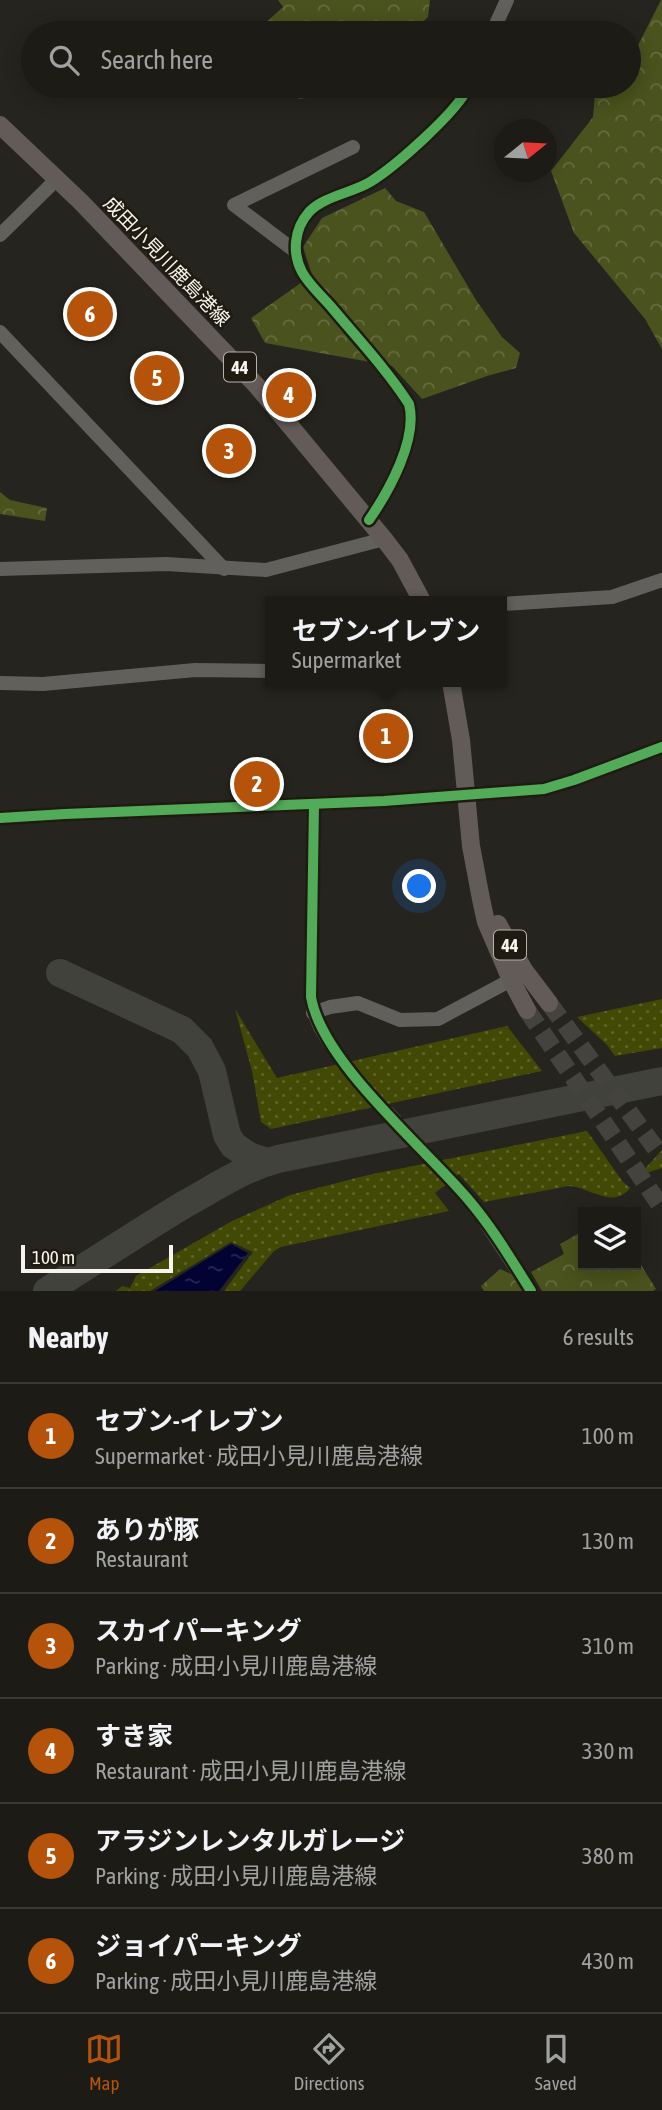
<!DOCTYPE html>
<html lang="en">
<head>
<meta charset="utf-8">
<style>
	body { margin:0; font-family:"Asap Condensed","Noto Sans JP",sans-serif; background:#25241f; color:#f1f3f6 }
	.controls { position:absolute; right:21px; bottom:21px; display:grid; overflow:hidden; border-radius:0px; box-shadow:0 4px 18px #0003 }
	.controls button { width:63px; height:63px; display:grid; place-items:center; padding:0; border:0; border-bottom:2px solid #3a3935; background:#1c1b16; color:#f1f3f6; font:35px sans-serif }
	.compass { position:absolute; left:494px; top:119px; width:63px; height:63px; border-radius:50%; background:#1c1b16; box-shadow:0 4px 18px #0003; rotate:72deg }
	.scale { position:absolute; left:21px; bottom:18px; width:152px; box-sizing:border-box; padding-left:7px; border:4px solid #f7f4ee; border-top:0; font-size:19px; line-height:24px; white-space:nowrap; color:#f7f4ee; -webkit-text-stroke:5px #1f1b11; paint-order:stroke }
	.you { position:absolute; left:420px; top:887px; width:24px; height:24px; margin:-18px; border:5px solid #fff; border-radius:50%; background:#1a73e8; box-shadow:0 0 0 10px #1a73e833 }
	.badge { display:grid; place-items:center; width:46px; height:46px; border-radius:50%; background:#b45309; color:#fff; font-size:23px; font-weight:700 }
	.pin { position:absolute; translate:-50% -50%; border:4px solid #fff; box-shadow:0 2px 7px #0006 }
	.popup { position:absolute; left:265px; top:596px; width:242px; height:91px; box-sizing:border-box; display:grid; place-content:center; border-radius:0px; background:#1c1b16; filter:drop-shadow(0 2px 5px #0005); font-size:23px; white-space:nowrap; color:#a0a1a1 }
	.popup b { font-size:26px; color:#f1f3f6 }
	.popup::after { content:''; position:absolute; left:50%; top:100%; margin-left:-14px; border:14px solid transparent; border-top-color:#1c1b16 }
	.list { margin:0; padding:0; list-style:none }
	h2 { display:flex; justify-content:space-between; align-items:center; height:91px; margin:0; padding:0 28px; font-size:30px }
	h2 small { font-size:23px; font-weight:400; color:#a0a1a1 }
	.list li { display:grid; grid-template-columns:46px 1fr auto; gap:21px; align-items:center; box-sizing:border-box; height:105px; padding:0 28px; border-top:2px solid #3a3935 }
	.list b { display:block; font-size:26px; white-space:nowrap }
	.list p { margin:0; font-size:23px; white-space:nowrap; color:#a0a1a1 }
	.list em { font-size:23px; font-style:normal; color:#a0a1a1 }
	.icon { flex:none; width:38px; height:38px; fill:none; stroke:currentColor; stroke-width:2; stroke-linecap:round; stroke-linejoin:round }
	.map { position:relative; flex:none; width:662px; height:1291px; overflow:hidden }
	.search { position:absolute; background:#1c1b16; box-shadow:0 4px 18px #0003; left:21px; right:21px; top:21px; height:77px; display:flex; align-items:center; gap:18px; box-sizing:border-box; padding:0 24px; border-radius:38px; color:#a0a1a1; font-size:26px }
	.sheet { height:721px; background:#1c1b16 }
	nav { display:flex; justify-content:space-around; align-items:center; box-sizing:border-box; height:98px; border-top:2px solid #3a3935; background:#1c1b16; font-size:19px; color:#a0a1a1 }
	nav a { display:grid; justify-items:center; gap:4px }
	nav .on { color:#b45309 }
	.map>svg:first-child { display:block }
	.grass { fill:url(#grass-dots) }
	.forest { fill:url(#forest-crowns) }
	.water { fill:url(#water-ripples) }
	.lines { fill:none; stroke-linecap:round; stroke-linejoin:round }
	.taxiway { stroke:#42423c; stroke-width:28 }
	.minor-tunnel { stroke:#44433d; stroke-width:14; stroke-dasharray:14 7; stroke-linecap:butt }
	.major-tunnel { stroke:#44433d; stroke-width:18; stroke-dasharray:18 9; stroke-linecap:butt }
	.minor { stroke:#62605c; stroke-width:14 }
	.major { stroke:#625b58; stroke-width:18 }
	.cycleway-casing { stroke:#1f1b11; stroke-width:15 }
	.cycleway { stroke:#51ab58; stroke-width:10 }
	.labels { text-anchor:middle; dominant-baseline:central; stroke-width:5; stroke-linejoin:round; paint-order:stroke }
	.shield { fill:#1f1b11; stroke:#b6b3ac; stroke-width:2 }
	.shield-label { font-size:18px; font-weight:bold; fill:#f7f4ee }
	.street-label { font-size:19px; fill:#f7f4ee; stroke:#1f1b11 }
</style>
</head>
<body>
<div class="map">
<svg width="662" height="1291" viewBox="0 0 662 1291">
	<defs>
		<pattern id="grass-dots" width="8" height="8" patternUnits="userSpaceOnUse" patternTransform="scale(1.75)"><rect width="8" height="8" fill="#424904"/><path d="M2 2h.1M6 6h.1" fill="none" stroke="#5e6429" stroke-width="1.8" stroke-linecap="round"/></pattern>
		<pattern id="forest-crowns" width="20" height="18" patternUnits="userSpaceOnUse" patternTransform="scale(1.75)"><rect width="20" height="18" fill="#4a521d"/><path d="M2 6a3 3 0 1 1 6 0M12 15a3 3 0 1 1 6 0" fill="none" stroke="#656c3e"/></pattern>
		<pattern id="water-ripples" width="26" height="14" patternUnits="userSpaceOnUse" patternTransform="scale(1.75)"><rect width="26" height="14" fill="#030333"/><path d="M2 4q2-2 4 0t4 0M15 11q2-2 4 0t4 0" fill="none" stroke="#282851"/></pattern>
	</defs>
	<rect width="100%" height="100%" fill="#25241e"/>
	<!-- grass -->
	<g class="grass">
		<path d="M662,999v49l-47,8 -8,-11 -30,-28z"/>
		<path d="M235,1009l42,69 230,-52 35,45 -271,58 -10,-7 -9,-51z"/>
		<path d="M587,1131l36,51 7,6c-17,22 -40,-1 -61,-2l-85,16 -25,-28 -24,19 14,18 -168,36 -7,4 -34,40h-16l29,-39 -22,-10 -81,49h-34l6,-5 8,2 6,-12 96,-55 58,-26 78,-20z"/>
		<path d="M662,1150v18l-16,5 -14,10z"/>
	</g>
	<!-- forest -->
	<g class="forest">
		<path d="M278,0h152l-2,17 -17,16h-157l29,-26z"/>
		<path d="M661,0h1v349l-17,-30 -71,-86 -23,-62 42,-54 2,-24 10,-7h24v-23z"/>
		<path d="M289,86h66l-7,6 -49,7z"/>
		<path d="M385,188l11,13 28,11 52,88 26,37 18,16 -4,15 -29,8 -65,23 -30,-33 -127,-23 -14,-25 61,-43 -9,-28 19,-29z"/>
		<path d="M0,492l10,8 37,8 -2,13 -45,-7z"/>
		<path d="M583,1231v34h53v-8l20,32 -3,2h-111l-11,-19 33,-18 -4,-10z"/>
		<path d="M500,1269l18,8 8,14h-42l-3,-5z"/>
	</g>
	<!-- water -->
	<path class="water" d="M231,1244l17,9 -29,38h-64z"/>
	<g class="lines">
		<!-- taxiway -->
		<g class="taxiway">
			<path d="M60,973l122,57 18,18 12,23 15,64 6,10 16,11 18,6"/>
			<path d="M47,1291c46,-29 92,-59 138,-87 31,-17 59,-36 93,-45l384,-78"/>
		</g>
		<!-- minor-tunnel -->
		<path class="minor-tunnel" d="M333,1047l21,29 114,123 16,21"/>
		<!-- major-tunnel -->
		<g class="major-tunnel">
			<path d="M549,1003l113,154"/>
			<path d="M527,1010l135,198"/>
		</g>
		<!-- minor -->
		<g class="minor">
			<path d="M492,33l15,-33"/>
			<path d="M0,235l57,-56"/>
			<path d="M295,251l-61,-46 119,-58"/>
			<path d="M0,332l224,237"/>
			<path d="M369,520c20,-29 49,-81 40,-116 -22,-34 -50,-64 -76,-95 -10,-12 -24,-24 -31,-37 -10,-19 -8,-43 7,-60 15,-16 43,-19 61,-30 26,-16 87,-70 99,-96"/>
			<path d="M0,569l166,-5 100,6 118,-31"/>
			<path d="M502,604l110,-7 50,-17"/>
			<path d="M0,683l43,1 152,-14 75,1"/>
			<path d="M314,804l-3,193c3,20 10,34 22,50"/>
			<path d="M0,818l65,-4 319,-13 160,-12 30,-9 88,-33"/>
			<path d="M313,1013l17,-6 28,-4 42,17 38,-1 73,-39"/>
			<path d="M484,1220l47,71"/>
		</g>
		<!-- major -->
		<g class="major">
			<path d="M0,125l81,77 176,184 127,153 16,21 22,41"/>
			<path d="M451,682l10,58 10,106 10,53 5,23 25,58 16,30"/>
			<path d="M498,924l26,46 25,33"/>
		</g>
		<defs>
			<g id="cycleway">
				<path d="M369,520c20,-29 49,-81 40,-116 -22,-34 -50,-64 -76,-95 -10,-12 -24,-24 -31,-37 -10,-19 -8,-43 7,-60 15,-16 43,-19 61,-30 26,-16 87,-70 99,-96"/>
				<path d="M314,804l-3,193c11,65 112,149 156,201 25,29 44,61 64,93"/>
				<path d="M0,818l65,-4 319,-13 160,-12 30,-9 88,-33"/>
			</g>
		</defs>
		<!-- cycleway casing -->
		<use href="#cycleway" class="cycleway-casing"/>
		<!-- cycleway -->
		<use href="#cycleway" class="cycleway"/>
	</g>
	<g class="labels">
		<!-- shield labels -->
		<g class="shield">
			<rect x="224" y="352.5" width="32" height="29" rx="5"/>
			<rect x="494" y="930.5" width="32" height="29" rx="5"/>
		</g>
		<g class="shield-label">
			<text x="240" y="367">44</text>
			<text x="510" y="945">44</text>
		</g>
		<!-- street labels -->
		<g class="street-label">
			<text transform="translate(167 261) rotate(46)">成田小見川鹿島港線</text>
		</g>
	</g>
</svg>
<div class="controls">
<button><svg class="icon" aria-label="layers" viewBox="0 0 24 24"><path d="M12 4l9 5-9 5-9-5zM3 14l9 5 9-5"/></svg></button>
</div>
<svg class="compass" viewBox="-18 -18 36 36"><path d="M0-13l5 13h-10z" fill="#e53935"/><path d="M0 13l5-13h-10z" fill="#a0a1a1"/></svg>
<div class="scale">100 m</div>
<div class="you"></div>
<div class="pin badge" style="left:386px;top:736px">1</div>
<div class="popup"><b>セブン-イレブン</b>Supermarket</div>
<div class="pin badge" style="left:257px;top:784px">2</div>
<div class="pin badge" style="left:229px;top:451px">3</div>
<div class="pin badge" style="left:289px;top:395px">4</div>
<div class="pin badge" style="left:157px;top:378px">5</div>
<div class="pin badge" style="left:90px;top:314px">6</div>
<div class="search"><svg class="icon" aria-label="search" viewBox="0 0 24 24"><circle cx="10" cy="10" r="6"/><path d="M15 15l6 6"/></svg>Search here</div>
</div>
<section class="sheet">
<h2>Nearby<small>6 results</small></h2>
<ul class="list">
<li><span class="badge">1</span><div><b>セブン-イレブン</b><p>Supermarket · 成田小見川鹿島港線</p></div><em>100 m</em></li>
<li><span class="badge">2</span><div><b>ありが豚</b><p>Restaurant</p></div><em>130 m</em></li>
<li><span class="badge">3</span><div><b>スカイパーキング</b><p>Parking · 成田小見川鹿島港線</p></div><em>310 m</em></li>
<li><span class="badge">4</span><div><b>すき家</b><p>Restaurant · 成田小見川鹿島港線</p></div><em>330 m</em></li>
<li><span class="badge">5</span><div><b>アラジンレンタルガレージ</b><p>Parking · 成田小見川鹿島港線</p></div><em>380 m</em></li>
<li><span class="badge">6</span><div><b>ジョイパーキング</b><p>Parking · 成田小見川鹿島港線</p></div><em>430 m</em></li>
</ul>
</section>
<nav>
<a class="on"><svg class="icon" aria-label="map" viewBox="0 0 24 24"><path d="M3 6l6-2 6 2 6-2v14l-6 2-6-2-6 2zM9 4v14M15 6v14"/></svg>Map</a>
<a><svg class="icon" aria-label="directions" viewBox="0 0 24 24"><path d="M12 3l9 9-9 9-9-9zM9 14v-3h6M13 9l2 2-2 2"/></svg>Directions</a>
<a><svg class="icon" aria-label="saved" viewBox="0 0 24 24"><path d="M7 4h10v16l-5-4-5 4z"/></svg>Saved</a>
</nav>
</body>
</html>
